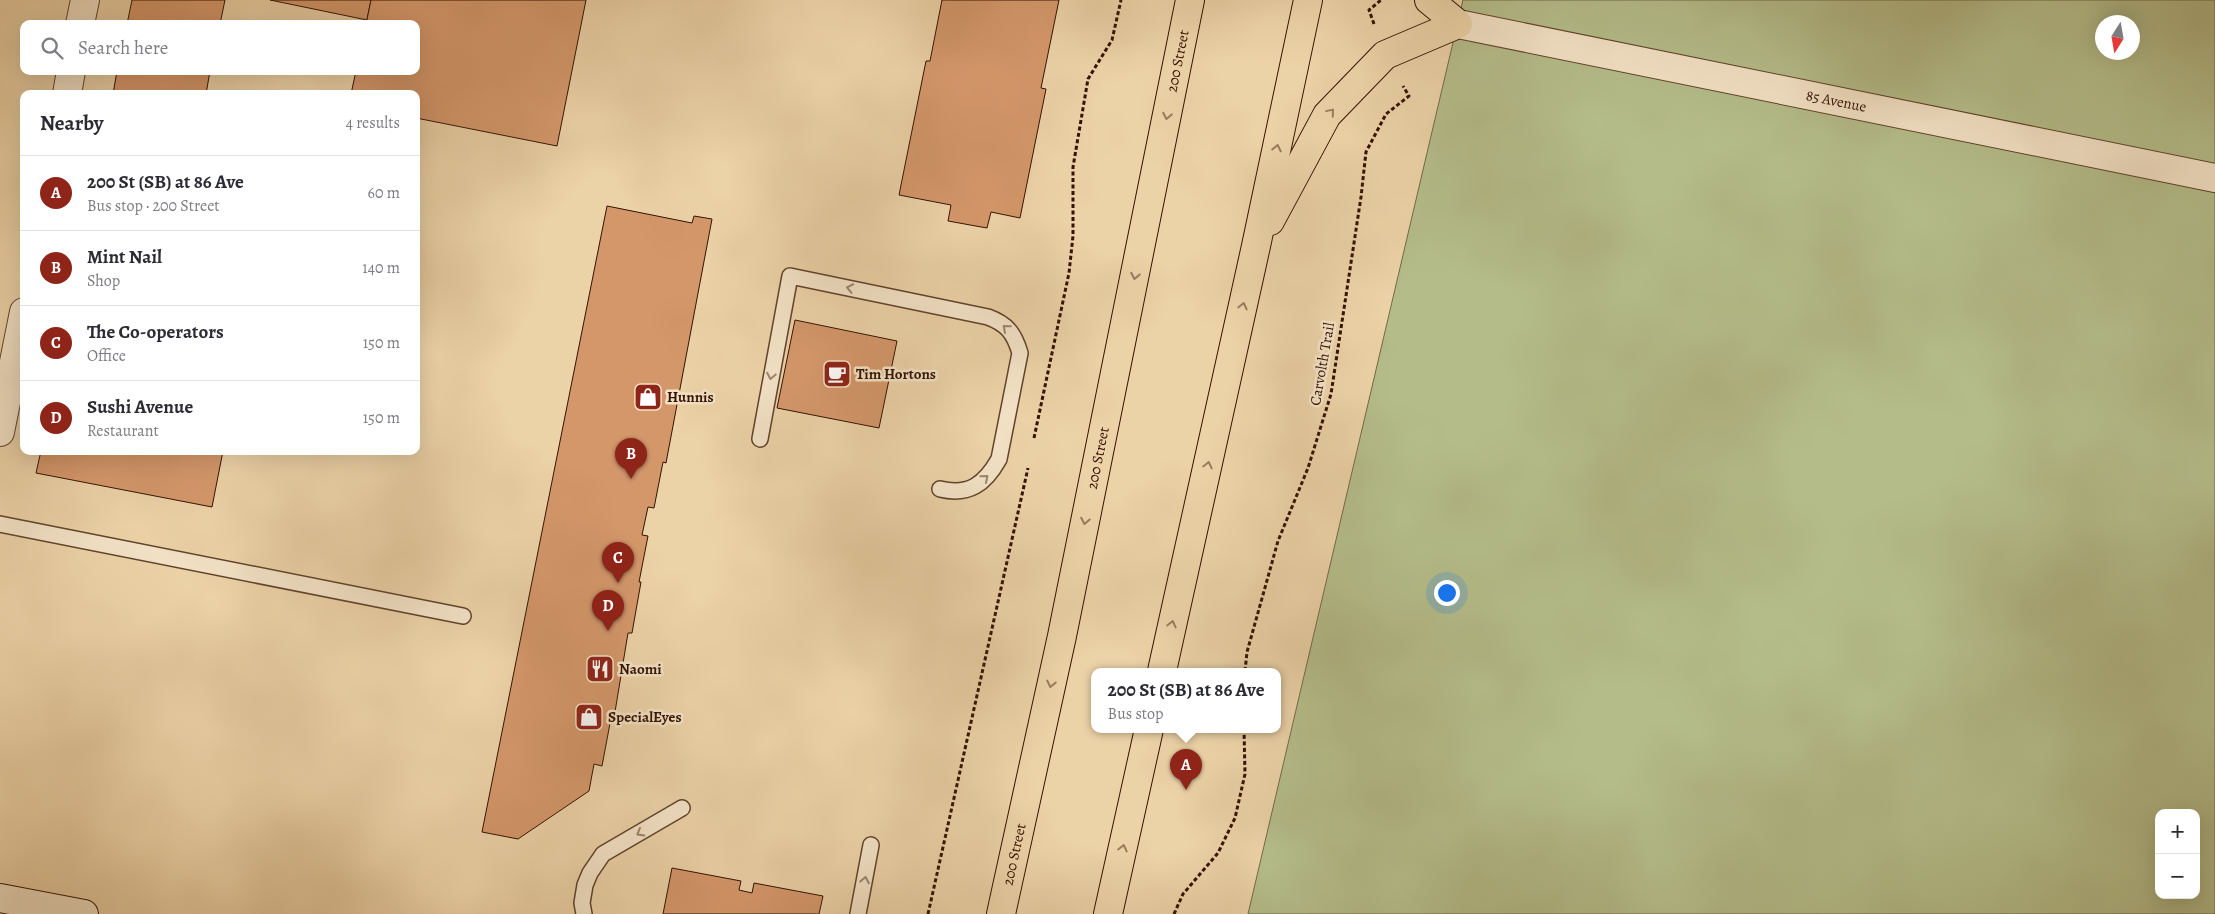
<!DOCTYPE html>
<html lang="en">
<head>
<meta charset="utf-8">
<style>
	body { margin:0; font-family:Alegreya,serif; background:#f7f7f7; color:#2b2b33 }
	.controls { position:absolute; right:15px; bottom:15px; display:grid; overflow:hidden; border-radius:10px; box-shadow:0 5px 20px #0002 }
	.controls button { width:45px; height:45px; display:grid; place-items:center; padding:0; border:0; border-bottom:1px solid #e1e1e2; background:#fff; color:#2b2b33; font:25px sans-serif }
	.compass { position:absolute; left:2095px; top:15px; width:45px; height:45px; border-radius:50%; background:#fff; box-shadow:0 5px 20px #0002; rotate:191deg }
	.you { position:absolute; left:1446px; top:592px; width:18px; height:18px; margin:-12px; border:4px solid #fff; border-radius:50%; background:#1a73e8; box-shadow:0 0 0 8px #1a73e833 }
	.badge { display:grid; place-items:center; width:32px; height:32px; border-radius:50%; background:#8f2418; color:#fff; font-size:16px; font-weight:700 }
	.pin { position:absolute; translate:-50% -41px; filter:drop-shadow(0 1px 2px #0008) }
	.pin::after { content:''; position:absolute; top:26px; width:18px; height:15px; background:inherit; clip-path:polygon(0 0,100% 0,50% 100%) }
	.popup { position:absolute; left:1091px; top:668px; width:190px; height:65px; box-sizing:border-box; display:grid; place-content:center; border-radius:10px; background:#fff; filter:drop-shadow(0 1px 4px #0005); font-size:16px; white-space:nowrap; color:#7c7c81 }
	.popup b { font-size:19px; color:#2b2b33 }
	.popup::after { content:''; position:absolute; left:50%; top:100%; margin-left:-10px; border:10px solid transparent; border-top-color:#fff }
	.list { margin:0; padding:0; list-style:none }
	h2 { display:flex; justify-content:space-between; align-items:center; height:65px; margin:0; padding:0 20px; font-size:21px }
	h2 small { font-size:16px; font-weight:400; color:#7c7c81 }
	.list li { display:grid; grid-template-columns:32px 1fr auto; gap:15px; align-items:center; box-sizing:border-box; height:75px; padding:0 20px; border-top:1px solid #e1e1e2 }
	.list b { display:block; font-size:19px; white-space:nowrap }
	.list p { margin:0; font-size:16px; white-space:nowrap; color:#7c7c81 }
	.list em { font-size:16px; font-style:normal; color:#7c7c81 }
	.icon { flex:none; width:28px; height:28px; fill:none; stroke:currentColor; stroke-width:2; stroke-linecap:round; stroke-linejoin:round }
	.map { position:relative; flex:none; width:2215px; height:914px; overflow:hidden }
	.search { position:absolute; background:#fff; box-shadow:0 5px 20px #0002; left:20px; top:20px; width:400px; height:55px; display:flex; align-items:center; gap:12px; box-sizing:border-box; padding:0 18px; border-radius:10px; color:#7c7c81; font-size:19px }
	.panel { position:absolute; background:#fff; box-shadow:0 5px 20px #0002; left:20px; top:90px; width:400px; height:365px; border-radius:10px }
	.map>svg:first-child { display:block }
	.green { fill:#b4bd8a; stroke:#746846; fill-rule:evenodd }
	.building { fill:#d4976a; stroke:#331303 }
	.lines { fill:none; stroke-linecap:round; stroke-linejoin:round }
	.lane-casing { stroke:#61432c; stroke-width:18 }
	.street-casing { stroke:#61432c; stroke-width:30 }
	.secondary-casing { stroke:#331303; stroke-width:30 }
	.primary-casing { stroke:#331303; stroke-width:30 }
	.path { stroke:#331303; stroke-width:3; stroke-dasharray:4 2.5; stroke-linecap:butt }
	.lane { stroke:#f3e2c6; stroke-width:15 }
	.street { stroke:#f3e2c6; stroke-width:28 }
	.secondary { stroke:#f3e2c6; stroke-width:28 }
	.primary { stroke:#ecd2a7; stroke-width:28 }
	.oneway { stroke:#997c5d }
	.oneway2 { stroke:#9d856e }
	.labels { text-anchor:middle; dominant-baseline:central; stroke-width:5; stroke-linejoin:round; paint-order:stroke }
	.street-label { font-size:15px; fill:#331303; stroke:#f3e2c6 }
	.poi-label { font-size:15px; font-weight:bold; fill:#331303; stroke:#f3e2c6; text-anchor:start }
</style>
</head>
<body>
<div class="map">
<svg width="2215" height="914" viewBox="0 0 2215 914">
	<rect width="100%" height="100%" fill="#ecd2a7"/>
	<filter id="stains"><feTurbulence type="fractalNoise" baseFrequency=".004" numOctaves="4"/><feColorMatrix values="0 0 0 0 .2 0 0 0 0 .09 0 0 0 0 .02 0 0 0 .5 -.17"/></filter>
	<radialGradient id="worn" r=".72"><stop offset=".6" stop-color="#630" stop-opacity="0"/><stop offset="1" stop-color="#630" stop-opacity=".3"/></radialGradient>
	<!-- green -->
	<path class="green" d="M1463,0h752v914h-967zM2102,22h30v30h-30zM2159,813h37v82h-37z"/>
	<!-- building -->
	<g class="building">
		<path d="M132,0h93l-5,24h-93z"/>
		<path d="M270,0h101l-4,20z"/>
		<path d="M371,0h215l-29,146 -141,-28v-24h-65l5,-23h60v-47h-50z"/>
		<path d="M942,0h117l-18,88 5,1 -26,129 -29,-6 -4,16 -39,-7 3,-16 -52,-10 27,-134h4z"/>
		<path d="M117,71h93l-4,23h-93z"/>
		<path d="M607,206l85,17 2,-7 18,3 -46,244 -3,-1 -9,46 -6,-1 -6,28 6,1 -9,46h2l-9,51h-4l-14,85h-3l-9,48 -8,-2 -5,27 -71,48 -36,-7z"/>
		<path d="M795,320l102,21 -18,87 -102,-20z"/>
		<path d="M41,451h182l-11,56 -176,-34z"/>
		<path d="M672,868l69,13 -2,9 13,3 2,-10 69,13 -4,18h-156z"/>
	</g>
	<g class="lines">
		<defs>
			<g id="lane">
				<path d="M760,439l30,-163 198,41c19,7 26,16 32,36l-21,106c-14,25 -30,37 -59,30"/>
				<path d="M0,524l463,92"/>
				<path d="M584,914l-2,-11 3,-18 5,-12 13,-19 79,-46"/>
				<path d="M858,914l13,-69"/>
			</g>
			<g id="street">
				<path d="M80,24l5,-24"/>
				<path id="s1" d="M1458,24l757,154"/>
				<path d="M67,94l4,-23"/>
				<path d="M0,432l24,-120"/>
			</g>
			<path id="secondary" d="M0,898l84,16"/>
			<g id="primary">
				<path d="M1270,221l57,-106 58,-60 73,-31 -29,-24"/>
				<path d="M1162,671l94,-425 52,-246"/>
				<path id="s2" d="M1001,914l61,-278 128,-636"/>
				<path d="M1108,914l41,-185"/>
			</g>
		</defs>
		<!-- lane casing -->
		<use href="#lane" class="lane-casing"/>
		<!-- street casing -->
		<use href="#street" class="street-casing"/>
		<!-- secondary casing -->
		<use href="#secondary" class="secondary-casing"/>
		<!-- primary casing -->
		<use href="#primary" class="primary-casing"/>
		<!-- path -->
		<g class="path">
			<path d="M1374,24l-5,-14 12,-10"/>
			<path d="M1034,438l35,-165 4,-37v-69l15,-88 24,-39 9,-40"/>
			<path d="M1245,671l2,-19 31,-111 30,-73 23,-74 30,-197 5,-45 20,-38 23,-18 -6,-10"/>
			<path d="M928,914l100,-446"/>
			<path d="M1174,914l9,-20 35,-41 17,-35 10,-44 -1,-45"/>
		</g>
		<!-- lane -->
		<use href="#lane" class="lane"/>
		<!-- street -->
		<use href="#street" class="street"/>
		<!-- secondary -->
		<use href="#secondary" class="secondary"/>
		<!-- primary -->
		<use href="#primary" class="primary"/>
	</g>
	<!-- one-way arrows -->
	<defs><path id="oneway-chevron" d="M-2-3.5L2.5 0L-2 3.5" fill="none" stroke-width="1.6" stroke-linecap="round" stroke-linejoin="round" transform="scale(1.25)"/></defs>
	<g class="oneway">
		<use href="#oneway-chevron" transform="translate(1331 112) rotate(-50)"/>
		<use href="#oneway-chevron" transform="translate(1167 116) rotate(101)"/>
		<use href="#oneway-chevron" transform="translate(1277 148) rotate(-78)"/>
		<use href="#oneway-chevron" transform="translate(1135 276) rotate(101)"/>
		<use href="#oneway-chevron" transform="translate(1243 306) rotate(-77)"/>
		<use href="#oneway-chevron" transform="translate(1208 465) rotate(-77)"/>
		<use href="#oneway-chevron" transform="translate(1085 521) rotate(101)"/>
		<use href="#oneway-chevron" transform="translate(1172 624) rotate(-77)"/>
		<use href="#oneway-chevron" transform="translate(1051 684) rotate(102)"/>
		<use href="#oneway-chevron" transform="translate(1123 848) rotate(-77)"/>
	</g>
	<g class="oneway2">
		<use href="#oneway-chevron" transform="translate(850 288) rotate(-168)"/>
		<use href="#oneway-chevron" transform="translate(1006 328) rotate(-139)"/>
		<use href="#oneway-chevron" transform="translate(771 376) rotate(101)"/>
		<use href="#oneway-chevron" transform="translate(985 478) rotate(-40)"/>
		<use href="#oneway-chevron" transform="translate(640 833) rotate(150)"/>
		<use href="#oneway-chevron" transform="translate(865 880) rotate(-79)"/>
	</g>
	<!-- icons -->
	<defs>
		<symbol id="cafe-square" viewBox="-11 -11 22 22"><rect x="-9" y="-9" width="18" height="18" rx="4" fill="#8f2418" stroke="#f3e2c6"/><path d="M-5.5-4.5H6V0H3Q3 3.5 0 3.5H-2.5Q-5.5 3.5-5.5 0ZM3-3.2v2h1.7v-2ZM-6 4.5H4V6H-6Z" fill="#fff"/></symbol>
		<symbol id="shop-square" viewBox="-11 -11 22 22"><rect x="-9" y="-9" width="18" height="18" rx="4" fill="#8f2418" stroke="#f3e2c6"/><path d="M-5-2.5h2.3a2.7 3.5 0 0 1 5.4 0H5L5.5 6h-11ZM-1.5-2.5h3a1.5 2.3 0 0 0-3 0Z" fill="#fff"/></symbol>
		<symbol id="restaurant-square" viewBox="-11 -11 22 22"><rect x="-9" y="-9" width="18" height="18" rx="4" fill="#8f2418" stroke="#f3e2c6"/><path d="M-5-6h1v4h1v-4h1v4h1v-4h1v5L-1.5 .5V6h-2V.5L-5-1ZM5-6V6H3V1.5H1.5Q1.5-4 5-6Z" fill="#fff"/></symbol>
	</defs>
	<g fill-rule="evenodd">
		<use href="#cafe-square" x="821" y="358" width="32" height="32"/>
		<use href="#shop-square" x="632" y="381" width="32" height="32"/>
		<use href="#restaurant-square" x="584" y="653" width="32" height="32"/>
		<use href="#shop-square" x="573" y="701" width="32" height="32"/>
	</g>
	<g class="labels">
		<!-- street labels -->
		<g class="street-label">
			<text stroke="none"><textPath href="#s2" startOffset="871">200 Street</textPath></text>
			<text stroke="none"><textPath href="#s1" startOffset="386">85 Avenue</textPath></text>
			<text transform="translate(1322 364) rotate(-80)">Carvolth Trail</text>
			<text stroke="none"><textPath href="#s2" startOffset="466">200 Street</textPath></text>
			<text stroke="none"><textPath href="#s2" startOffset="61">200 Street</textPath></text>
		</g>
		<!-- poi labels -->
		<g class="poi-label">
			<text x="856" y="374">Tim Hortons</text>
			<text x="667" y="397">Hunnis</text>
			<text x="619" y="669">Naomi</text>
			<text x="608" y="717">SpecialEyes</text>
		</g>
	</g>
	<rect width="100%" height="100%" filter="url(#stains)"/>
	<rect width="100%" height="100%" fill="url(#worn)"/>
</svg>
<div class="controls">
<button>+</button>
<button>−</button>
</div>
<svg class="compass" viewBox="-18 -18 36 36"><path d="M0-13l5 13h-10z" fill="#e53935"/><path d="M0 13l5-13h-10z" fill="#7c7c81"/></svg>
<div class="you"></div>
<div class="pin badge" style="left:1186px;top:790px">A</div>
<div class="popup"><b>200 St (SB) at 86 Ave</b>Bus stop</div>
<div class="pin badge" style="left:631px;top:479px">B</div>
<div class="pin badge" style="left:618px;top:583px">C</div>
<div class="pin badge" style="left:608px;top:631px">D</div>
<div class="search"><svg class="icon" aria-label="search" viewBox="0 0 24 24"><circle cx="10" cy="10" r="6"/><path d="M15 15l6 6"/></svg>Search here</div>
<section class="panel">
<h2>Nearby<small>4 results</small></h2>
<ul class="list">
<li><span class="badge">A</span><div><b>200 St (SB) at 86 Ave</b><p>Bus stop · 200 Street</p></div><em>60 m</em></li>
<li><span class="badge">B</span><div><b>Mint Nail</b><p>Shop</p></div><em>140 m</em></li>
<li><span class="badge">C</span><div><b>The Co-operators</b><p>Office</p></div><em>150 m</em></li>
<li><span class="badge">D</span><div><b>Sushi Avenue</b><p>Restaurant</p></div><em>150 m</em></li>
</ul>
</section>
</div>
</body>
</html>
